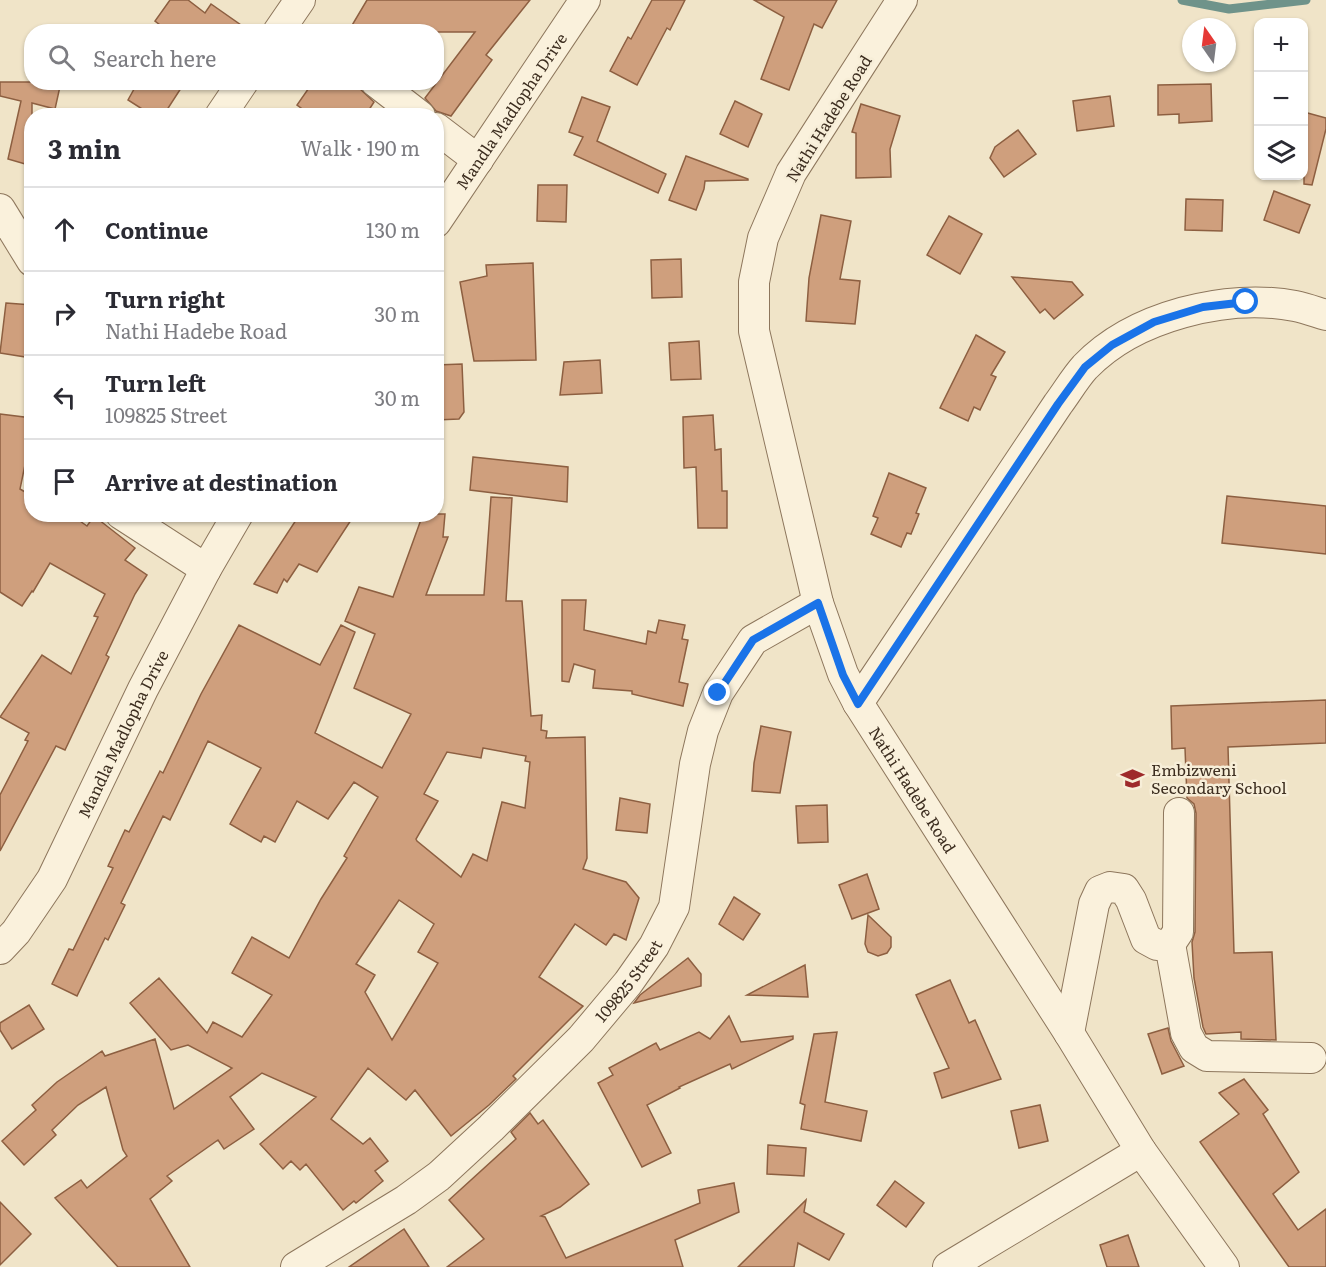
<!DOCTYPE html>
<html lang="en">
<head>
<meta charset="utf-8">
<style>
	body { margin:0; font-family:Literata,serif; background:#f2f2f3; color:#2b2b33 }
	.controls { position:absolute; right:18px; top:18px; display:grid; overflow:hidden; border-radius:12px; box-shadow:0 2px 4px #0004 }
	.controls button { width:54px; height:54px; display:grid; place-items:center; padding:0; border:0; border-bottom:2px solid #e1e1e2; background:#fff; color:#2b2b33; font:30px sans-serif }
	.compass { position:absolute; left:1182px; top:18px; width:54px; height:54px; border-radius:50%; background:#fff; box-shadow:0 2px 4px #0004; rotate:346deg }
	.stop { position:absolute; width:18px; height:18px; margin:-14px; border:4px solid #1a73e8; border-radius:50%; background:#fff }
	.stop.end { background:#1a73e8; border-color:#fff; box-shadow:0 2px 6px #0008 }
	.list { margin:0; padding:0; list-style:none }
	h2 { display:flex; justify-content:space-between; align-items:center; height:78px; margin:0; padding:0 24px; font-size:26px }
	h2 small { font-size:20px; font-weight:400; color:#7c7c81 }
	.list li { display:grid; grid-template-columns:39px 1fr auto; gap:18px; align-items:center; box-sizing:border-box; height:84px; padding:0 24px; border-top:2px solid #e1e1e2 }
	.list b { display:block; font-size:22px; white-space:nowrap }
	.list p { margin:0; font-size:20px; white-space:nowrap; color:#7c7c81 }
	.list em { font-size:20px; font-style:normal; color:#7c7c81 }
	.icon { flex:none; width:33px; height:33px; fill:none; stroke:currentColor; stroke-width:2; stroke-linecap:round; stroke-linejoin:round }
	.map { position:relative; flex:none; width:1326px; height:1267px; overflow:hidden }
	.search { position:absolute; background:#fff; box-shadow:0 2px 4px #0004; left:24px; top:24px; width:420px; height:66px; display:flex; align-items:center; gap:15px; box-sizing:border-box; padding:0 21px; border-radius:24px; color:#7c7c81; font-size:22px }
	.panel { position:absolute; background:#fff; box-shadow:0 2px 4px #0004; left:24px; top:108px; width:420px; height:414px; border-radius:24px }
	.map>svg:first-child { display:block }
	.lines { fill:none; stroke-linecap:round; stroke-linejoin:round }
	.stream { stroke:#6f938a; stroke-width:9 }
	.building { fill:#cf9f7d; stroke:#8d5f41; stroke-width:1.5; fill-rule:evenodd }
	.minor-casing { stroke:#8d765c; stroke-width:32 }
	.minor { stroke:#faf1dc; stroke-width:30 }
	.route { stroke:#1a73e8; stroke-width:8 }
	.labels { text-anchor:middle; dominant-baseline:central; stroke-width:5; stroke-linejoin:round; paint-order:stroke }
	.street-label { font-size:16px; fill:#3d2e20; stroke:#f7eed8 }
	.poi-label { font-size:16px; fill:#3d2e20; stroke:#f7eed8; text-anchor:start }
</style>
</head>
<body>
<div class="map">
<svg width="1326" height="1267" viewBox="0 0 1326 1267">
	<rect width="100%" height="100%" fill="#f0e4c8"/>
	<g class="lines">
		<!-- stream -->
		<path class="stream" d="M1182,0l47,9 77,-9"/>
	</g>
	<!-- building -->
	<g class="building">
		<path d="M170,0h18l17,13 6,-9 40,28h-82l-14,-11z"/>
		<path d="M367,0h163l-44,55 6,5 -41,56 -15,-5 -11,-13 50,-66h-127z"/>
		<path d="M652,0h33l-15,30 -3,-2 -30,57 -27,-14 18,-34 3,2z"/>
		<path d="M754,0h83l-15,28 -8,-4 -25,66 -28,-11 23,-62z"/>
		<path d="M0,82h61l-6,27 -23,-6v63l-24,-7 13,-58 -21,-5z"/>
		<path d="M138,82h47l-22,34h-10l-25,-16z"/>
		<path d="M313,82h46l1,7 14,13 -9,14h-53l-15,-11z"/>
		<path d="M1211,84l1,37 -33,2v-9l-21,1v-30z"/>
		<path d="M1110,96l4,30 -37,5 -4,-30z"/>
		<path d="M582,97l28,10 -13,34 69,33 -8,19 -84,-38 9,-18 -14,-5z"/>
		<path d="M735,101l27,13 -14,33 -28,-13z"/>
		<path d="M861,104l39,12 -10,33 1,28 -35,1v-45l-4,-1z"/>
		<path d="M1304,112l22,6v11l-14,56 -8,-1z"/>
		<path d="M1018,130l18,24 -32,23 -14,-19 5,-11z"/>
		<path d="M686,156l62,23v1l-43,1 -1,8 -8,21 -27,-10z"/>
		<path d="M538,185h29l-1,37 -29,-1z"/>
		<path d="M1274,191l36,14 -11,28 -35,-13z"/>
		<path d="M1186,199l37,1 -1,31 -37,-1z"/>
		<path d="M821,215l30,6 -11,58 20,2 -5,43 -49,-3 3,-43z"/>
		<path d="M949,216l33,18 -22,40 -33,-19z"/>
		<path d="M681,259l1,38 -30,1 -1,-38z"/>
		<path d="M533,263l3,97 -62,1 -14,-79 27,-6 -1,-11z"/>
		<path d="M1012,277l60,5 11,13 -29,24 -9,-10 -5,4z"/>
		<path d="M6,303l26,2v53l-32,-5z"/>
		<path d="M976,335l29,17 -14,23 5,2 -16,33 -6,-3 -6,14 -28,-13z"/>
		<path d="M699,341l2,38 -30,1 -2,-37z"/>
		<path d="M600,360l2,33 -42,2 4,-33z"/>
		<path d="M462,364l2,48 -5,7 -23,1v-55z"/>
		<path d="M0,414l32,4 -1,18 -11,53 12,7v18h38l17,12 7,-10 41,32 -10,12 22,15 -12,19 -29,61 3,2 -44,93 -9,-4 -56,105v-56l28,-54 -3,-1 4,-7 -29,-16 42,-62 29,19 27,-57 -4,-1 11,-22 -55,-31 -17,29 -1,-1 -10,15 -22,-14z"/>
		<path d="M713,415l2,35 6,-1 1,42h5v37h-29l-2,-61 -12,1 -1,-51z"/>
		<path d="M473,457l95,10 -1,35 -97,-12z"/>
		<path d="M889,473l37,15 -10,25 3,1 -8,20 -4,-1 -6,14 -30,-13 7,-16 -5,-2z"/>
		<path d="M1227,496l99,10v48l-104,-11z"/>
		<path d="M491,497l21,1 -6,103h16l9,115 11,-1 -1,15 6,1 -1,7 39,-1 2,121 -4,11 43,13 13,16 -13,42 -12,-6 -8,11 -31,-21 -36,53 44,29 -70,70 3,3 -27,26 -38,31 -36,-46 -9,10 -38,-32 -37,51 32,25 7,-6 18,23 -13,10 8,10 -27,22 -2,-2 -11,9 -37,-46 -6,6 -9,-9 -8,8 -23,-25 56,-47 -54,-24 -32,24 24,32 -30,20 -6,-9 -51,36 5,5 -22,18 40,68h-72l-63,-69 26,-18 6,8 40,-32 -4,-6 -17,-63 -28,18 -26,25 4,5 -32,30 -22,-24 34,-31 -4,-5 25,-23 45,-31 3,5 50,-17 19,70 58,-41 -44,-23 -17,5 -41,-47 29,-25 48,55 6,-11 29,15 30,-42 -40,-22 20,-36 37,21 32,-59 26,-41 -3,-2 34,-59 -24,-15 -26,37 -31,-18 -22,41 -11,-6 -3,6 -31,-18 31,-56 -53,-27 -38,79 -7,-4 -42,87 4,2 -17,35 -3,-2 -28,58 -25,-12 17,-35 4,1 40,-82 -5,-2 17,-36 4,2 31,-61 3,2 38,-79 38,-69 81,40 21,-40 14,7 -40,101 67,35 29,-54 -57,-26 21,-54 -30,-13 14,-34 34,10 30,-83h22l-2,23h5l-22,58h58zM483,748l43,8 -1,5 5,1 -5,46 -23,-6 -15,59 -14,-7 -12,23 -44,-36 -1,-2 22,-38 -14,-7 23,-42 34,6zM399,900l35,24 -16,28 20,11 -46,77 -27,-48 10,-17 -19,-11z"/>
		<path d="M300,514h55l-38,58 -18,-8 -12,18 -3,-3 -7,14 -23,-9z"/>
		<path d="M562,600h24l-2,30 62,14 2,-13 8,2 3,-13 26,5 -3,14 6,1 -9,42 9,2 -5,22 -51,-12v-3l-39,-3 2,-18 -21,-6 -5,18 -7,-1z"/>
		<path d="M1326,700v43l-98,4 6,206 38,-1 4,88 -35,-1v-7l-35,2 -3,-7 -9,-49 -2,-36 3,-10 1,-119 -2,-9 -7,-6 -2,-50 -13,1 -1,-43z"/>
		<path d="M761,726l30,6 -11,61 -28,-2 2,-28z"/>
		<path d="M620,798l30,6 -3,29 -31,-3z"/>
		<path d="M827,805l1,37 -30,1 -2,-37z"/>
		<path d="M867,874l12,35 -27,10 -13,-34z"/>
		<path d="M734,897l26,17 -17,26 -24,-16z"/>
		<path d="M868,915l23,22v10l-4,6 -9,3 -10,-4 -3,-8z"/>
		<path d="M688,958l13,16v12l-67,17 6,-8z"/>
		<path d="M805,965l3,32 -61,-2z"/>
		<path d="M950,980l19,43 6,-3 26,59 -59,19 -8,-25 15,-5 -33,-73z"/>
		<path d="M29,1005l15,24 -32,20 -12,-19v-7z"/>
		<path d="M729,1016l12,26 52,-6v3l-61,30 -2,-5 -51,23 1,1 -33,17 24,48 -29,14 -44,-84 15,-8 -4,-7 47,-25 4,7 39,-18 11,7z"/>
		<path d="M1168,1028l3,13 13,25 -22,8 -14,-40z"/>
		<path d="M837,1032l-12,70 42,9 -6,30 -60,-12 4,-24 -5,-2 14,-69z"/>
		<path d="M1244,1079l24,31 -5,4 36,58 -26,22 25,36 28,-21v58h-37l-89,-125 39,-28 -20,-21z"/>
		<path d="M1040,1105l8,36 -29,7 -8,-37z"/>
		<path d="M530,1113l8,11 5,-4 46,64 -29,23 -19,9 4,1 21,41 134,-55 -2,-13 36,-7 5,29 -64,28 8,27h-236l37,-28 -35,-39 67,-61 -5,-7z"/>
		<path d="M768,1145l38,3 -2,28 -37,-2z"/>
		<path d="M895,1181l29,22 -18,24 -29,-22z"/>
		<path d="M806,1200l-2,12 40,22 -15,26 -31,-17 -4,24h-56z"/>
		<path d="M0,1202l31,32 -31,31z"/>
		<path d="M404,1229l25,38h-80z"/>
		<path d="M1128,1235l11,32h-32l-7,-22z"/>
	</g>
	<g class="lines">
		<defs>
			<g id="minor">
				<path id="s1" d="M902,0l-111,173 -28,65 -9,44v49l64,272 25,71 15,29 211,330 72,118 83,116"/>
				<path d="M278,32l22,-32"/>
				<path d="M376,82l44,34"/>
				<path d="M220,116l23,-34"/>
				<path d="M436,128l42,32"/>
				<path d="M0,209l32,52"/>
				<path id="s2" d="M436,222l149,-222"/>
				<path d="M121,514l85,55"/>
				<path d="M858,703l200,-299c9,-12 17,-26 27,-37 49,-51 142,-74 210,-61 10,2 21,6 31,9"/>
				<path d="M1170,944l16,89 8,15 13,8 104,2"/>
				<path id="s3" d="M0,949l16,-17 36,-53 91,-190 63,-120 32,-55"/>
				<path d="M1069,1033l25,-129 6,-13 10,-4 14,2 7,11 15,39 11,6 13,-1 8,-12 1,-119"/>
				<path id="s4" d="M296,1267l110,-67 33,-24 52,-48 90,-89 47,-56 26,-37 20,-39 21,-143 8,-33 15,-38 35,-53 65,-37"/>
				<path d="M948,1267l193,-116"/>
			</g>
		</defs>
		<!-- minor casing -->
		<use href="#minor" class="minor-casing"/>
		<!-- minor -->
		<use href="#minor" class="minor"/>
	</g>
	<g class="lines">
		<!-- route -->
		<path class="route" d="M718,693l35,-53 65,-37 25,72 15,29 200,-300 27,-37 27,-22 42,-23 49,-15 43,-5"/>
	</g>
	<!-- icons -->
	<defs>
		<symbol id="school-bare" viewBox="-9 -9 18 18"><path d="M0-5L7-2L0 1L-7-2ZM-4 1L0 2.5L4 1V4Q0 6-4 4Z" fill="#9e2a2b" stroke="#f7eed8" stroke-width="2.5" paint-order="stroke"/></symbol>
	</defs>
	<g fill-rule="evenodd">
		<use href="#school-bare" x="1116" y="762" width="33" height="33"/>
	</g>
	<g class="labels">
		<!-- street labels -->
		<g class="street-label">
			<text stroke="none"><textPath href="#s2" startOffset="134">Mandla Madlopha Drive</textPath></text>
			<text transform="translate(828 118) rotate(-58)">Nathi Hadebe Road</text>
			<text stroke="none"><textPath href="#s3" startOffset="249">Mandla Madlopha Drive</textPath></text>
			<text stroke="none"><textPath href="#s1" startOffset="860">Nathi Hadebe Road</textPath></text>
			<text stroke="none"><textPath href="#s4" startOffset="442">109825 Street</textPath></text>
		</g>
		<!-- poi labels -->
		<g class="poi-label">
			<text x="1151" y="769">Embizweni<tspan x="1151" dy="18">Secondary School</tspan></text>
		</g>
	</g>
</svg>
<div class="controls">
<button>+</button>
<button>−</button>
<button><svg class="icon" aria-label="layers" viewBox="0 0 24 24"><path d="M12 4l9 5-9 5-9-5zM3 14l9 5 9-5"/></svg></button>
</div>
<svg class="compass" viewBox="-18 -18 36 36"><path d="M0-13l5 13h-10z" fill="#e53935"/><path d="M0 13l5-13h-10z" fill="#7c7c81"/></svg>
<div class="stop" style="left:1246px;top:302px"></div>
<div class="stop end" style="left:718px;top:693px"></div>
<div class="search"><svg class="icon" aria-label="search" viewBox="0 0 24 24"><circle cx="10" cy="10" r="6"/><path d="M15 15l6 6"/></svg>Search here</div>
<section class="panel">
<h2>3 min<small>Walk · 190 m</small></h2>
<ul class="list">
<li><svg class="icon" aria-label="ahead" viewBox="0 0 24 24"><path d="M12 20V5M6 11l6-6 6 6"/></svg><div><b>Continue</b></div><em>130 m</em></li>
<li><svg class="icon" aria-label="right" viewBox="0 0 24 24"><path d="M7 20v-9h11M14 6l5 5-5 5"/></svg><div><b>Turn right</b><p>Nathi Hadebe Road</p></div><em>30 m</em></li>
<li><svg class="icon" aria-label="left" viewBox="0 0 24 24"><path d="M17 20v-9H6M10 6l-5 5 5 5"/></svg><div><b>Turn left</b><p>109825 Street</p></div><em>30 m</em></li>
<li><svg class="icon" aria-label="arrive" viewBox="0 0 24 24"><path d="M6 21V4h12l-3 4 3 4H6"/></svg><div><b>Arrive at destination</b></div></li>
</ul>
</section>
</div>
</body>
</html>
